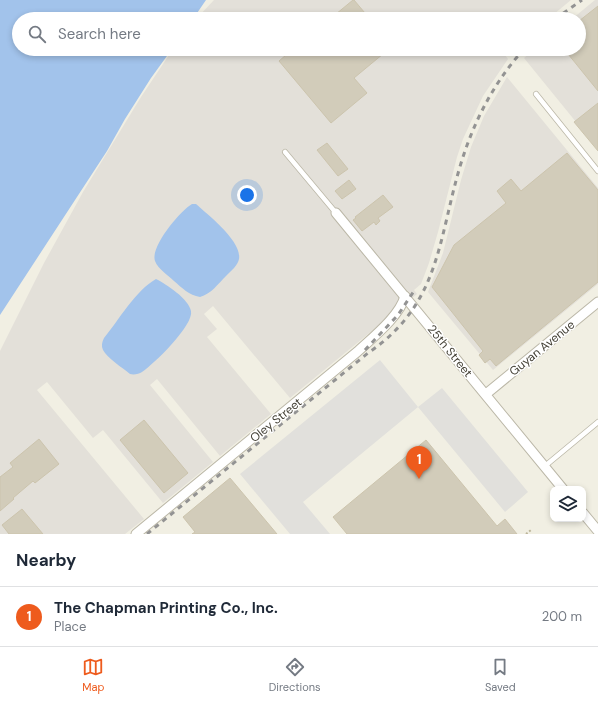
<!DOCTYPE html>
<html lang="en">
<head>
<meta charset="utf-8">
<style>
	body { margin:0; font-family:"DM Sans",sans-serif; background:#f6f6f7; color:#1f2937 }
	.controls { position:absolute; right:12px; bottom:12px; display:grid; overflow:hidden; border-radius:8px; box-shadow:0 2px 6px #0003 }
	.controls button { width:36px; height:36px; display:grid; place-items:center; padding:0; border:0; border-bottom:1px solid #e0e1e3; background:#fff; color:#1f2937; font:20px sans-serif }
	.you { position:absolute; left:247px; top:195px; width:14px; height:14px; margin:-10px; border:3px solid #fff; border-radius:50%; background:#1a73e8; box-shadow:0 0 0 6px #1a73e833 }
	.badge { display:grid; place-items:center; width:26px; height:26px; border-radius:50%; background:#ee5b1d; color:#fff; font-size:13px; font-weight:700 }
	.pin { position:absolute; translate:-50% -33px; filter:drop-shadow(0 1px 2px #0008) }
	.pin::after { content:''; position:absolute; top:21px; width:14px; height:12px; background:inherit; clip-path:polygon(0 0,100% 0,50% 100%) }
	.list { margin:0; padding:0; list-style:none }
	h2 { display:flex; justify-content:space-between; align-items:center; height:52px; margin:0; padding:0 16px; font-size:17px }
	h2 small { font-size:13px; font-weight:400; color:#747a83 }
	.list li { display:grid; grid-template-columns:26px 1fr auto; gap:12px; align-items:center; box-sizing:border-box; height:60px; padding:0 16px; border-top:1px solid #e0e1e3 }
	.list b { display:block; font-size:15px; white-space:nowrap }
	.list p { margin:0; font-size:13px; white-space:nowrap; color:#747a83 }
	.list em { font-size:13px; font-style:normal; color:#747a83 }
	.icon { flex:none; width:22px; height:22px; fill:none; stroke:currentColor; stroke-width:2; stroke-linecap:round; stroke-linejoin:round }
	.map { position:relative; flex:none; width:598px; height:534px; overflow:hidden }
	.search { position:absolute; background:#fff; box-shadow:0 2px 6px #0003; left:12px; right:12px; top:12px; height:44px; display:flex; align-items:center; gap:10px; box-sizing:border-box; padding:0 14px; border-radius:22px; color:#747a83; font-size:15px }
	.sheet { height:112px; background:#fff }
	nav { display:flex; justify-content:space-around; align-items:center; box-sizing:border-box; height:56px; border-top:1px solid #e0e1e3; background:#fff; font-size:11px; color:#747a83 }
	nav a { display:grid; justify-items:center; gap:2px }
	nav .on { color:#ee5b1d }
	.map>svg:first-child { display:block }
	.industrial { fill:#e3e0d9 }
	.parking { fill:#e1e0dc }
	.water { fill:#a2c3eb }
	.building { fill:#d2ccba; stroke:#ccc4ad }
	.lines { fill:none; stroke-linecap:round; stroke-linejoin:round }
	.service-casing { stroke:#bbb7a7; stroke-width:6 }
	.minor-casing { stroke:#bbb7a7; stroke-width:11 }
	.path { stroke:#bcb599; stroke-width:2; stroke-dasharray:2 2; stroke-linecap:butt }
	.service { stroke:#fff; stroke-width:4.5 }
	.minor { stroke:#fff; stroke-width:9 }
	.rail { stroke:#939393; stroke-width:3; stroke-dasharray:5 5; stroke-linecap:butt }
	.labels { text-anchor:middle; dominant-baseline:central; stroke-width:3; stroke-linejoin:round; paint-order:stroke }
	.street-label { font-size:12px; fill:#423f34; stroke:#fff }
</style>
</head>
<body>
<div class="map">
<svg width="598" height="534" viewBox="0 0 598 534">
	<rect width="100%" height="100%" fill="#f1efe3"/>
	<!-- industrial -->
	<g class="industrial">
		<path d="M214,0h357l-23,19h-352z"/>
		<path d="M595,0h3v149l-74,-91 11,-9h44v-30h-7z"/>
		<path d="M173,49h339l-7,6 3,4 -25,37 -20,43 -6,18 -19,75 -9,31 -8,21 -7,6 3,4 -127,104 -77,-92 -9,8 13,15 -10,8 64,77 -51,42 -63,-77 -7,6 63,77 -50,41 -60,-73 -10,8 -46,-56 -10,8 107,129 -19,15h-125v-183l44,-88 39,-71 58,-95z"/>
		<path d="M507,77l91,111v96l-105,86 -65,-78 15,-39 18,-73 10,-33 13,-31z"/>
	</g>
	<!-- parking -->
	<path class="parking" d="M380,360l38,47 24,-19 86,104 -23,20 -87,-105 -115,95 27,32h-40l-50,-60z"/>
	<!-- water -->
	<g class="water">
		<path d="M0,0h206l-13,19h-174v30h153l-21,29 -26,41 -18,32 -107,164z"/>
		<path d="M192,204h4c12,11 46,37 43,55 -1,6 -8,12 -13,17 -8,8 -15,18 -26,21 -11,-2 -18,-9 -26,-16 -6,-6 -16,-12 -19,-20 -5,-14 25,-50 37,-57z"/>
		<path d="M156,279c10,5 33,20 35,32 3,14 -37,53 -49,61 -3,2 -8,3 -12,2 -7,-6 -23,-16 -27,-24 -2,-4 -1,-8 1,-12 15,-18 31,-47 52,-59z"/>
	</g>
	<!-- building -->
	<g class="building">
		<path d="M353,0h1l16,19h-30l-4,-5z"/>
		<path d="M598,6v85l-34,-42h15v-28z"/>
		<path d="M293,49l31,1 65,-1 -35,29 13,15 -36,30 -52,-62z"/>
		<path d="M598,103v48l-24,-29z"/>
		<path d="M327,143l21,26 -10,7 -21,-26z"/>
		<path d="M567,153l31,37v92l-102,84 -6,-7 -5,4 -6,-8 4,-4 -51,-64 22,-42 52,-42 -9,-12 14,-12 10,12z"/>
		<path d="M349,180l7,9 -14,10 -7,-8z"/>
		<path d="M383,195l10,12 -15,11 2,3 -4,4 -2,-3 -12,9 -9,-11 3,-2 -1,-1z"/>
		<path d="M144,420l44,53 -24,20 -44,-53z"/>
		<path d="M39,439l20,25 -24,19 -2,-2 -20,17 1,1 -14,12v-34l13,-10 -3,-4z"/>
		<path d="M426,440l71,86 8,-7 12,15h-170l-14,-17z"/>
		<path d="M230,478l47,56h-85l3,-2 -12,-15z"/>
		<path d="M22,509l21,25h-34l-7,-9z"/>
	</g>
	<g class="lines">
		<defs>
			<g id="service">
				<path d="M536,94l62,77"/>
				<path d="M285,152l51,61"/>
				<path d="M545,466l53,-44"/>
			</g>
			<g id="minor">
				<path d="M336,213l227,276"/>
				<path d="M486,394l112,-92"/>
				<path d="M583,513l15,18"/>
				<path d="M136,534l221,-182c15,-14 43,-36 48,-56"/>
			</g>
		</defs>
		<!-- service casing -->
		<use href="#service" class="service-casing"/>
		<!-- minor casing -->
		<use href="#minor" class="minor-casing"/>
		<!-- path -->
		<path class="path" d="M526,534l5,-4"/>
		<!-- service -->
		<use href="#service" class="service"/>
		<!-- minor -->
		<use href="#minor" class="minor"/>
		<!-- rail -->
		<g class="rail">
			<path d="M555,19l27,-19"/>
			<path d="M365,350l33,-35 16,-24"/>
			<path d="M147,534l221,-181c74,-50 70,-117 94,-193 13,-41 33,-79 62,-111"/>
		</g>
	</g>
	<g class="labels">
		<!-- street labels -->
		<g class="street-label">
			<text transform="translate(542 348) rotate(-39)">Guyan Avenue</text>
			<text transform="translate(450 351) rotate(51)">25th Street</text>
			<text transform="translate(276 420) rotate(-39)">Oley Street</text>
		</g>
	</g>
</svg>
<div class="controls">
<button><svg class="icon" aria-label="layers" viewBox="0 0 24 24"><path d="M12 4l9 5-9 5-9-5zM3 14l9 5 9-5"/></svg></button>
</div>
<div class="you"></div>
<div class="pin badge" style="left:419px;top:479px">1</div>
<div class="search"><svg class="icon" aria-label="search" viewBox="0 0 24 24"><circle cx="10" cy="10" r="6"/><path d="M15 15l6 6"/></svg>Search here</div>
</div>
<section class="sheet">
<h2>Nearby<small></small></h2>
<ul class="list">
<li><span class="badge">1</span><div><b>The Chapman Printing Co., Inc.</b><p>Place</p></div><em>200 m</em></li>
</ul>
</section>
<nav>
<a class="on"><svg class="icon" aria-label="map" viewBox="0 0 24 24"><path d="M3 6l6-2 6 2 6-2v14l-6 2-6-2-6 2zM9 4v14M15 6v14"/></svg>Map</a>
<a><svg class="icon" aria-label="directions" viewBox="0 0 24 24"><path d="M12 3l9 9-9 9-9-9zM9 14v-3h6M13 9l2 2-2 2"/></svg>Directions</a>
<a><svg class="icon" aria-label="saved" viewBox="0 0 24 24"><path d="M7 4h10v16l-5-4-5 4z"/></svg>Saved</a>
</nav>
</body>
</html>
